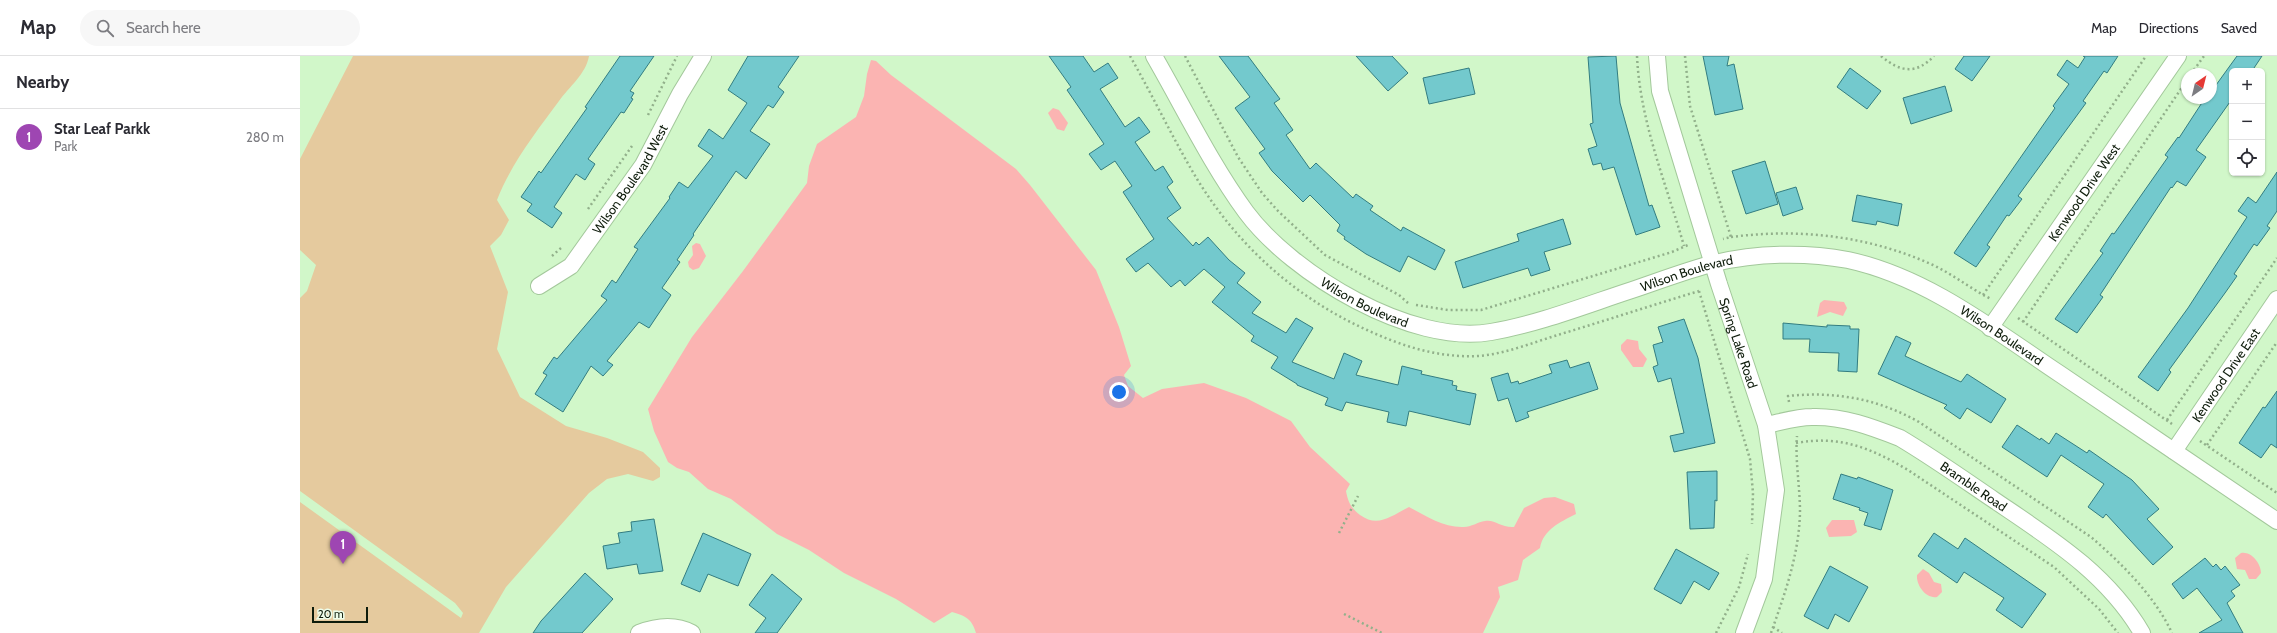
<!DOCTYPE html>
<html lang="en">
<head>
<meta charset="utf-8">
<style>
	body { margin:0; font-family:Cabin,sans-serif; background:#f7f7f7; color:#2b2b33 }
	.controls { position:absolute; right:12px; top:12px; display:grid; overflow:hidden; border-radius:6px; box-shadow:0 1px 3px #0004 }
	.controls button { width:36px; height:36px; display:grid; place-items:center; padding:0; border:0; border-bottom:1px solid #e1e1e2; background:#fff; color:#2b2b33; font:20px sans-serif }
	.compass { position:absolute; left:1881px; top:12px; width:36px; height:36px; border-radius:50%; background:#fff; box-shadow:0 1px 3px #0004; rotate:35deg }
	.scale { position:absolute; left:12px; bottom:10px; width:56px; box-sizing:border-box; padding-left:4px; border:2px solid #0e1c0b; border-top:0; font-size:11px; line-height:14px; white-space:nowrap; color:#0e1c0b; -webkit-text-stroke:3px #eefdea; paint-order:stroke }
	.you { position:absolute; left:819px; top:336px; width:14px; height:14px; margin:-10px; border:3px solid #fff; border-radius:50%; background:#1a73e8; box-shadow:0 0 0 6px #1a73e833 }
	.badge { display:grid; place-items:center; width:26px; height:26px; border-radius:50%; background:#9e46b2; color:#fff; font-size:13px; font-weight:700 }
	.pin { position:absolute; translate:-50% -33px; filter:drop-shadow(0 1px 2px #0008) }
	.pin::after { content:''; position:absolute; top:21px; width:14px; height:12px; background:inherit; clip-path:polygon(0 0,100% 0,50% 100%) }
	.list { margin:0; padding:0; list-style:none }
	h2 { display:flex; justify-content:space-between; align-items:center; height:52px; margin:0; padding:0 16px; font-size:17px }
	h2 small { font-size:13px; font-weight:400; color:#7c7c81 }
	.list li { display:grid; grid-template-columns:26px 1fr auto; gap:12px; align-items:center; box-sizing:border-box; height:56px; padding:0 16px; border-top:1px solid #e1e1e2 }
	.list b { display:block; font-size:15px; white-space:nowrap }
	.list p { margin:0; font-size:13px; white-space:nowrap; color:#7c7c81 }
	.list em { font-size:13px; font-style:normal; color:#7c7c81 }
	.icon { flex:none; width:22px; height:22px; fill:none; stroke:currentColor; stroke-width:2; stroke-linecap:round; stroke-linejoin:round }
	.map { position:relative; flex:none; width:1977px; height:577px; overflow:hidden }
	header { display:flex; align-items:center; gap:24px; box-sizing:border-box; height:56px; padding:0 20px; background:#fff; border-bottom:1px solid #e1e1e2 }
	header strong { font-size:19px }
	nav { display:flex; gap:22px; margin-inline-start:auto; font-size:14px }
	.search { width:280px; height:36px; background:#f7f7f7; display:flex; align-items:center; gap:10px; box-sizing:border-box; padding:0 14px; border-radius:22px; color:#7c7c81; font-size:15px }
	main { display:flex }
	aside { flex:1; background:#fff }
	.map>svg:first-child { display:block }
	.green { fill:#e5ca9e }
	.water { fill:#fbb4b2 }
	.building { fill:#73c9cd; stroke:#337d81 }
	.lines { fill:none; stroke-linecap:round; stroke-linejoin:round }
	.minor-casing { stroke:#a3c89b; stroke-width:18 }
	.path { stroke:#92b08b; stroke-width:2.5; stroke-dasharray:2 3; stroke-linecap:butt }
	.minor { stroke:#fff; stroke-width:16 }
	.labels { text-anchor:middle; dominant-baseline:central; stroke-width:4; stroke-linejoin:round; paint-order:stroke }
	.street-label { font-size:13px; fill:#0e1c0b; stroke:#eefdea }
</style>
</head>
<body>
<header>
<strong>Map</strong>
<div class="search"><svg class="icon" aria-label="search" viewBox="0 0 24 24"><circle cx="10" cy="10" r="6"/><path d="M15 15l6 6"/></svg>Search here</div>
<nav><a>Map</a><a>Directions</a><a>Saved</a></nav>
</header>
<main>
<aside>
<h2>Nearby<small></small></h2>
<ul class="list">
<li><span class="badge">1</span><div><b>Star Leaf Parkk</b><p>Park</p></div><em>280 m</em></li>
</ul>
</aside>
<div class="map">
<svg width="1977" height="577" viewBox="0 0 1977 577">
	<rect width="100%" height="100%" fill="#d1f7c9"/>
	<!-- green -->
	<path class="green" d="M53,0h236c-3,18 -20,31 -30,45 -23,31 -48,63 -62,99l12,20 -8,15 -11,11 18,46 -11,57 23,48 46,29 41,12 36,14 17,16v9l-7,4 -25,-7 -21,5 -18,14 -83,94 -27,46h-179v-131l161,116 2,-5 -8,-10 -155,-112v-193l7,-7 9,-26 -16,-15v-91z"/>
	<!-- water -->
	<g class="water">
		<path d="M571,4l5,1 15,14 125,94 14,16 66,85 23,57 12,39 -7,9 4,11 15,12 19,-9 42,-6 42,15 45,23 19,26 40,37 -4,7c2,11 5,17 14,24 18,13 31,1 49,-8 17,9 35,21 55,20 7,0 14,-5 21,-6 10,-2 16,7 29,6l10,-19 20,-10 11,-1 19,7 2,10c-16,8 -33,16 -36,34l-17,12 -5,20 -20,7 2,10 -17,36h-507c-4,-14 -10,-17 -24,-21l-18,11 -38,-24 -52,-26 -35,-23 -32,-16 -46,-35 -23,-10 -19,-17 -12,-4 -9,-6 -14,-31 -6,-22 44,-72 51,-66 64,-88 2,-17 8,-22 39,-27 8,-21 3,-22z"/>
		<path d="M753,52l6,2 9,13 -4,8 -7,-2 -9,-16z"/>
		<path d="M396,187l4,1 6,12 -7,12 -6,2 -4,-3 -1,-5 5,-7 -1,-9z"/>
		<path d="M1524,244l20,2 3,6 -4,8 -13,-4 -13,5 3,-14z"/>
		<path d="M1327,283l11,2 1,8 8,10 -4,8h-10l-12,-17v-5z"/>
		<path d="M1532,464h22l3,12 -6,4 -22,1 -3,-9z"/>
		<path d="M1941,497c10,-2 20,10 20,20l-5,6h-7l-4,-9 -8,-1 -2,-11z"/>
		<path d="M1623,513l6,4 5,9 7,2 1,8 -5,5c-11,2 -21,-12 -20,-22z"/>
	</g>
	<!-- building -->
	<g class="building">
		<path d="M320,0h34l-24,35 4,2 -3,5 2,1 -9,14 -3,-1 -33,47 7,5 -10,16 -9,-6 -22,33 8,6 -10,15 -25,-17 5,-7 -11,-7 18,-26 2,2 46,-65 -2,-1z"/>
		<path d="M448,0h51l-21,31 6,5 -11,16 -5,-3 -18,26 20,13 -24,35 -10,-8 -43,63 1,1 -17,25 3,2 -18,26 9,7 -22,33 -10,-6 -32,39 6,4 -10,11 -12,-10 -28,46 -28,-18 12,-19 -4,-2 11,-16 3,2 50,-59 -6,-4 11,-16 4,3 22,-34 -4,-2 36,-49 -1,-1 10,-15 9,6 25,-32 -15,-10 11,-17 14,10 24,-36 -19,-13z"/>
		<path d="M749,0h34l11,16 14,-9 10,15 -18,11 25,38 14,-10 11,15 -15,10 20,29 8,-5 10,16 -6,5 14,21 -14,10 26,28 3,-4 3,3 9,-8 21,23 16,13 -8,10 24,19 -9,11 34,20 10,-15 17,10 -21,34 42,17 10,-26 18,8 -6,14 42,10 4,-19 20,5 -1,3 32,7 -1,4 5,1 -1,4 20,4 -6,31 -61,-14 -3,15 -19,-4 2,-10 -43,-10 -4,9 -17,-6 3,-7 -31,-13v-1l-26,-16 7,-11 -27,-16 3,-5 -42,-34 13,-15 -21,-18 -19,17 -5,-6 -9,7 -23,-24 -12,9 -10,-13 28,-20 -31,-47 9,-6 -17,-25 -14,9 -12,-16 15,-10 -37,-54 4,-3z"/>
		<path d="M919,0h29l32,43 -6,4 19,27 -7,5 24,34 6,-6 37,35 3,-4 17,12 -3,4 31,21 2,-4 42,23 -10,20 -27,-14 -8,16 -34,-18 -22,-15 1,-2 -8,-6 3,-6 -30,-30 -7,7 -31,-31 -13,-18 6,-4 -30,-41 15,-11z"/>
		<path d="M1056,0h36l16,17 -20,18z"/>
		<path d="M1316,0l4,47 29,103 3,-1 8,22 -24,8 -22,-68 -11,3 -2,-7 -8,2 -5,-16 9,-3 -7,-22 3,-1 -5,-66z"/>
		<path d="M1403,0h26l-2,10 7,-2 9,45 -28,6z"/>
		<path d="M1664,0h26l-18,25 -17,-12z"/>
		<path d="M1783,0h35l-11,17 -3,-2 -21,30 3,2 -68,93 4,3 -13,17 -2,-1 -20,30 3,2 -14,20 -22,-14 101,-145 -2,-2 16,-22 -12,-9 10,-15 11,8 7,-11z"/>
		<path d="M1937,0h25l-10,15h-20v28l-36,51 10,7 -20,29 -9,-5 -5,7 -1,-1 -71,108 3,2 -26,36 -22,-14 48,-66 -3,-2 12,-18 2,1 54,-77 -3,-2 13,-18 1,1 26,-40h6v-6z"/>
		<path d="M1169,12l6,26 -46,10 -6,-26z"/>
		<path d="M1550,12l31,23 -14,18 -30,-22z"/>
		<path d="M1645,30l7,25 -41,13 -8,-26z"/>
		<path d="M1465,105l13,43 -32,10 -14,-43z"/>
		<path d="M1977,116v39l-10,15 3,2 -13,18 -3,-2 -20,30 3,2 -12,17 -56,77 2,2 -13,19 -20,-14 50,-69 59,-91 -9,-6 10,-14 8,6z"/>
		<path d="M1496,131l7,22 -20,7 -7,-23z"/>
		<path d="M1557,139l45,9 -4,22 -21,-5 -1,4 -24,-4z"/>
		<path d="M1263,163l8,25 -27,8 6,18 -19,6 -3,-8 -65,20 -8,-26 64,-21 -2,-7z"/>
		<path d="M1384,263l14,39 17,85 -41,9 -4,-16 14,-3 -13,-55 -13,4 -5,-15 5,-2 -5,-20 10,-3 -5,-15z"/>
		<path d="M1483,267l44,4v-2l23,1v3h9l-2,43 -19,-1 1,-18 -30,-1 1,-13h-27z"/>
		<path d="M1596,280l15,7 -6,13 56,26 6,-8 39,25 -15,24 -24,-15 -7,11 -16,-11 3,-3 -69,-31z"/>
		<path d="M1267,304l3,8 19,-6 9,27 -71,23 2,5 -13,5 -8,-24 -10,3 -7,-23 17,-5 3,10 7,-2 1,3 33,-11 -3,-8z"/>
		<path d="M1977,335v57l-6,-4 -10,14 -22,-15 24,-36 2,1z"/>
		<path d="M1717,369l23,15 1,-2 8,6 7,-11 31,20 2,-3 43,30 27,29 -12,10 26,28 -20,18 -47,-51 -3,4 -15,-11 16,-23 -43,-29 -14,22 -45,-30z"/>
		<path d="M1417,415v30l-2,-1 -1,28 -24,1 -3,-57z"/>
		<path d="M1541,418l16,5 1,-2 35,13 -12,40 -17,-5 4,-12 -9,-3 1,-2 -27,-9z"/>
		<path d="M354,463l9,52 -24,3 -2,-10 -30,5 -4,-23 17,-3 -2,-10 14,-2 -1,-9z"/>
		<path d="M403,477l48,21 -13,32 -30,-12 -8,18 -19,-8z"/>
		<path d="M1634,477l24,16 7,-11 81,56 -24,34 -26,-18 8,-12 -40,-26 -7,11 -39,-27z"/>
		<path d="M1376,493l43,24 -10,17 -15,-9 -13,23 -27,-15z"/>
		<path d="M1905,502l8,9 3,-3 5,6 4,-4 15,19 -9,6 4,5 -8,7 16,30h-44l23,-13 -25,-32 -14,11 -11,-15z"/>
		<path d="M1530,510l38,21 -19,35 -14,-8 -7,15 -24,-13z"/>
		<path d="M285,517l28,26 -31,34h-49l8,-12z"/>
		<path d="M472,518l30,25 -25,34h-22l11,-15 -17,-13z"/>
	</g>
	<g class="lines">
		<defs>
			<g id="minor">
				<path id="s1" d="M854,0c30,52 57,108 92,156 46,62 166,134 245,120 47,-8 95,-27 141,-42 27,-9 55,-20 83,-27 42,-10 91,-11 133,-3 79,17 146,70 212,114 72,49 145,98 217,147"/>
				<path id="s2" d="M1357,0l3,35 59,193 47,141 10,65 -12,89 -20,54"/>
				<path id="s3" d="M239,230l32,-20 72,-101 37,-71 23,-38"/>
				<path id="s4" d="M1690,272l188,-272"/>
				<path id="s5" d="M1466,369c15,-3 31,-8 46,-8 31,-1 60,10 88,21 32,19 63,41 94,62 56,38 113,73 148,133"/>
				<path id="s6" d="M1874,395l103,-152"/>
				<path d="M339,577c18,-7 36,-9 53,0"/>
			</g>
		</defs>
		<!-- minor casing -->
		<use href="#minor" class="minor-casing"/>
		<!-- path -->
		<g class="path">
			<path d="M830,0c23,40 43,83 67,123 41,67 99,119 170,151 35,16 71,28 111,26 28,-2 56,-14 83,-22 46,-14 92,-29 138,-43"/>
			<path d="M885,0l53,101 24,36 16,18 47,44 74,40 9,8"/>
			<path d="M1337,0c3,66 29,127 47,190"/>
			<path d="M1385,0l5,50 41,131 -8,2"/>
			<path d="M1581,0c19,16 35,19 53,0"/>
			<path d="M1891,18l13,-18"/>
			<path d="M348,59l29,-59"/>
			<path d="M288,153l44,-63"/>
			<path d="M1431,181c70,-9 138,-1 202,28 21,10 38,24 58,34"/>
			<path d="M252,200l9,-8"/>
			<path d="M1399,235l51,168 3,34 -1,31"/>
			<path d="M1683,239l163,-239"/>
			<path d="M1116,249l32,5h33l191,-58 16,-7"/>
			<path d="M1718,262l154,106"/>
			<path d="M1723,266l164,-242"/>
			<path d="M1489,346l-1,-6c48,-5 90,3 131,26l172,115c31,27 63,58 81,96"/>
			<path d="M1867,364l110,-162"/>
			<path d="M1900,385l77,52"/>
			<path d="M1496,387c44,-8 75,5 112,27l146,97 45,42 19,24"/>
			<path d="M1907,389l70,-103"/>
			<path d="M1039,477l19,-37"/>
			<path d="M1044,558l38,19"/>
			<path d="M1473,571l9,6"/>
			<path d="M1416,577l23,-46 9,-33"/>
			<path d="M1471,577c14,-40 28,-78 29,-121 0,-26 -5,-51 -3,-76"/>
		</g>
		<!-- minor -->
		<use href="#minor" class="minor"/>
	</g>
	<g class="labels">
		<!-- street labels -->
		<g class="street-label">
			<text stroke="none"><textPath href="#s3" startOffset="143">Wilson Boulevard West</textPath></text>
			<text stroke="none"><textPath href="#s4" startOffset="165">Kenwood Drive West</textPath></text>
			<text stroke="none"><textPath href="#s1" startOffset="669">Wilson Boulevard</textPath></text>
			<text stroke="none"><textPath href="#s1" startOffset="332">Wilson Boulevard</textPath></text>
			<text stroke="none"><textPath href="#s1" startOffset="1005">Wilson Boulevard</textPath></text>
			<text stroke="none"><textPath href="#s2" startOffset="299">Spring Lake Road</textPath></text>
			<text stroke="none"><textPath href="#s6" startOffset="92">Kenwood Drive East</textPath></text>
			<text stroke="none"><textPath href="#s5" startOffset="226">Bramble Road</textPath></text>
		</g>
	</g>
</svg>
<div class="controls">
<button>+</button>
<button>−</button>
<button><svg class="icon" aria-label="locate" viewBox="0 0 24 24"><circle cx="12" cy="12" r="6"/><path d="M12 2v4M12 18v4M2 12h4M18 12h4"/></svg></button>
</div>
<svg class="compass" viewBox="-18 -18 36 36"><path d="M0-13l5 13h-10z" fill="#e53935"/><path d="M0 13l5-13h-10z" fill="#7c7c81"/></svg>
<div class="scale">20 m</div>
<div class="you"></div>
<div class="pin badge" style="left:43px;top:508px">1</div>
</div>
</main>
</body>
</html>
